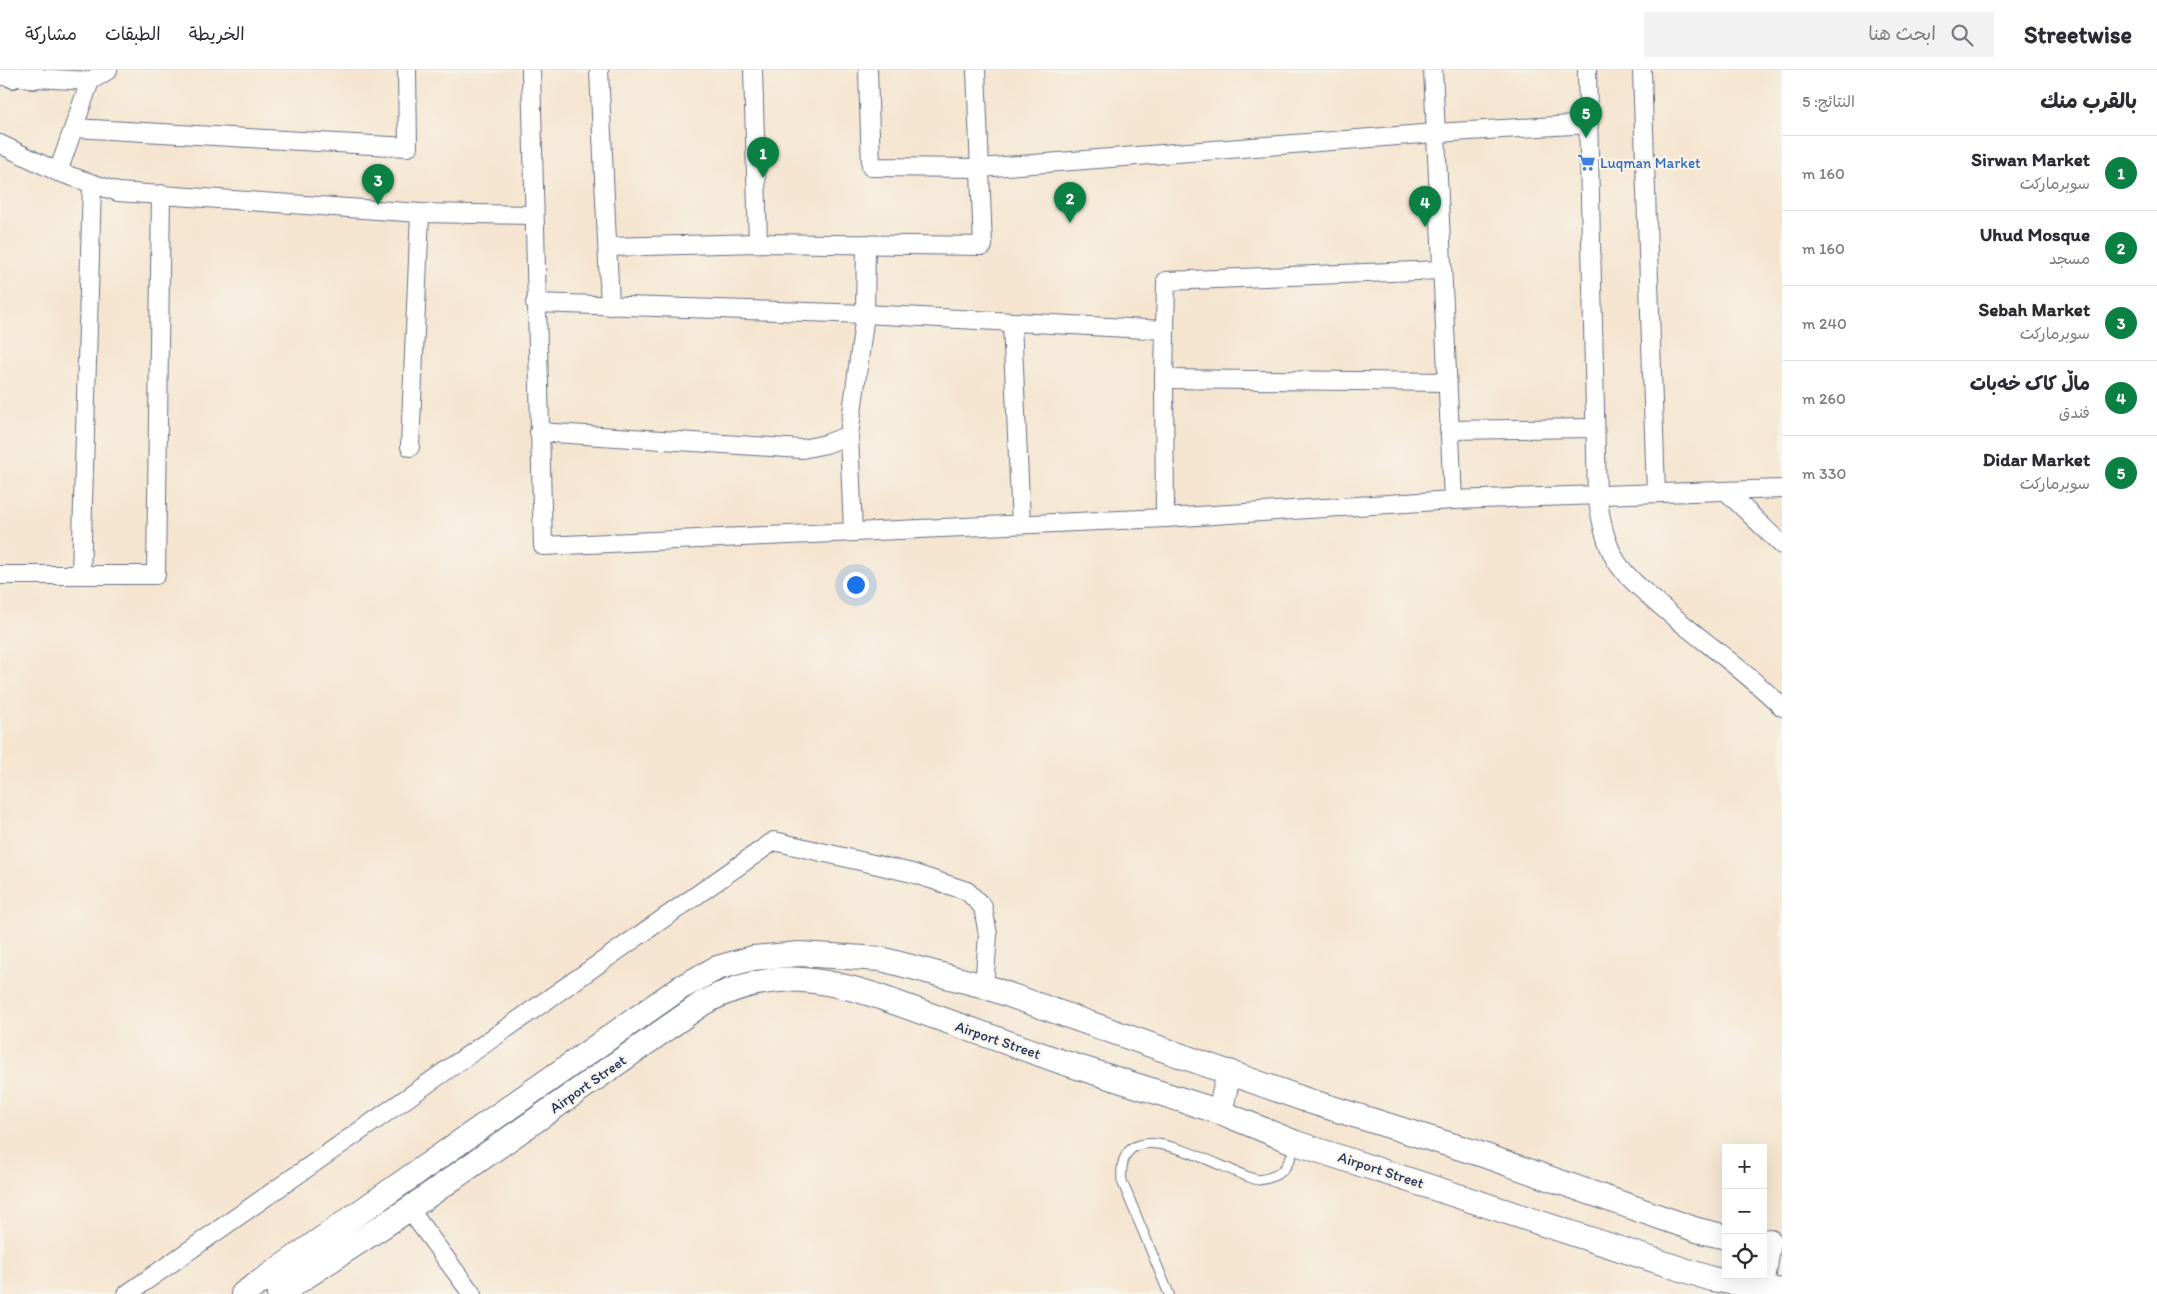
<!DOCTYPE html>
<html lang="ar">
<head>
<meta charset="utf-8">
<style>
	body { margin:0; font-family:Itim,"Playpen Sans Arabic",sans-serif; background:#f2f2f3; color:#2b2b33; direction:rtl }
	.controls { position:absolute; right:15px; bottom:15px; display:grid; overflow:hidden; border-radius:0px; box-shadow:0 5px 20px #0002 }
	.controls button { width:45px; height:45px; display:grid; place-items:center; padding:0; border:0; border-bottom:1px solid #e1e1e2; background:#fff; color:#2b2b33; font:25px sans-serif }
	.you { position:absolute; left:855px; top:514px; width:18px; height:18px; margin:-12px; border:4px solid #fff; border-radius:50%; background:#1a73e8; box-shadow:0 0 0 8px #1a73e833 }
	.badge { display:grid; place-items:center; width:32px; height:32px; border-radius:50%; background:#0b8043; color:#fff; font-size:16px; font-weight:700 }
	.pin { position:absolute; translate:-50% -41px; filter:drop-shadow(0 1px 2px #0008) }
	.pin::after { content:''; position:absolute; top:26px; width:18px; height:15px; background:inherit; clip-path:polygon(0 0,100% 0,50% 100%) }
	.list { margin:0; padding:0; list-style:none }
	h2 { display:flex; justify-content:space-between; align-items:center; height:65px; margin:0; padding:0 20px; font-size:21px }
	h2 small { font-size:16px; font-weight:400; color:#7c7c81 }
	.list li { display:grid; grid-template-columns:32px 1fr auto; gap:15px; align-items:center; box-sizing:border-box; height:75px; padding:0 20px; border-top:1px solid #e1e1e2 }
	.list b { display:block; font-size:19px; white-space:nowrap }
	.list p { margin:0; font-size:16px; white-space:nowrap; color:#7c7c81 }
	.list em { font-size:16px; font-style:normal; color:#7c7c81 }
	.icon { flex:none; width:28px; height:28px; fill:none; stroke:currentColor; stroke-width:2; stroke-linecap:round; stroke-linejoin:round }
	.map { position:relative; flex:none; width:1782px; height:1224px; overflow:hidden; direction:ltr }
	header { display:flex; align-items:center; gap:30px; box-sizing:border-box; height:70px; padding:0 25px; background:#fff; border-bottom:1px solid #e1e1e2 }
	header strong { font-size:24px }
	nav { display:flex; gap:28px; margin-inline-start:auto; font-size:18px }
	.search { width:350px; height:45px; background:#f2f2f3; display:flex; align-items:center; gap:12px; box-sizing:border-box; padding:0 18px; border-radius:0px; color:#7c7c81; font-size:19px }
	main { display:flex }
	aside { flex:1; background:#fff }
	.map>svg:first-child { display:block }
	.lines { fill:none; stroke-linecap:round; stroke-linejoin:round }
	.service-casing { stroke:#676f86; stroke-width:11 }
	.minor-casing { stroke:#676f86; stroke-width:20 }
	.tertiary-casing { stroke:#676f86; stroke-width:24 }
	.secondary-casing { stroke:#676f86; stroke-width:26 }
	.service { stroke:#fff; stroke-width:9 }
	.minor { stroke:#fff; stroke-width:18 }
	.tertiary { stroke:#fff; stroke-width:21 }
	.secondary { stroke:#fff; stroke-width:24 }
	.labels { text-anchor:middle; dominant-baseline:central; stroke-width:4.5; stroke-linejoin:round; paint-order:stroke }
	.shop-label { font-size:15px; fill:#366cbe; stroke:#f7f3e8; text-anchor:start }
	.street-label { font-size:15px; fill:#1b2f5e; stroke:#f7f3e8 }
</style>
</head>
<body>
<header>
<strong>Streetwise</strong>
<div class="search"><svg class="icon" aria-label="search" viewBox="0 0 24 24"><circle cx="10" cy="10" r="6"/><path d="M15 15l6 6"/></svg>ابحث هنا</div>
<nav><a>الخريطة</a><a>الطبقات</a><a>مشاركة</a></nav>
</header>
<main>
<aside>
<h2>بالقرب منك<small>النتائج: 5</small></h2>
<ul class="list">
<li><span class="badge">1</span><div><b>Sirwan Market</b><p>سوبرماركت</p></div><em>160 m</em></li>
<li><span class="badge">2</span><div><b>Uhud Mosque</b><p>مسجد</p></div><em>160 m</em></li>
<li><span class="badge">3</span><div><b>Sebah Market</b><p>سوبرماركت</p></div><em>240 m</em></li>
<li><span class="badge">4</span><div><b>ماڵ کاک خەبات</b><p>فندق</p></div><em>260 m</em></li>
<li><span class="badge">5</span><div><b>Didar Market</b><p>سوبرماركت</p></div><em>330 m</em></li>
</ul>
</aside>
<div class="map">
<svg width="1782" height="1224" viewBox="0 0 1782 1224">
	<rect width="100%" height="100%" fill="#f7f3e8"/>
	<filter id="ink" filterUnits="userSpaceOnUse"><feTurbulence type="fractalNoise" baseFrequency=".02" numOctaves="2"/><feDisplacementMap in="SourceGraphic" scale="10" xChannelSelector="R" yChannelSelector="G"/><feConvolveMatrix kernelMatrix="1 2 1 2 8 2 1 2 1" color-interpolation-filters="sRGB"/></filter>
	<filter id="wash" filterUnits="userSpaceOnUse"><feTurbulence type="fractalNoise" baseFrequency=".0096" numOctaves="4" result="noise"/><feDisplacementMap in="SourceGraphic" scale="20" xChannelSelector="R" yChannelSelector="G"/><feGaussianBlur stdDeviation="1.12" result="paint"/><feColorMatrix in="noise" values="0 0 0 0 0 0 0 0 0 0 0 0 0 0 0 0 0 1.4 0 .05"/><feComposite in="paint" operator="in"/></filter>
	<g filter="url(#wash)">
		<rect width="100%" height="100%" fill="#f5e5d0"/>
	</g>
	<g filter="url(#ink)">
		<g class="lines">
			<defs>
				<path id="service" d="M1169,1224l-47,-113c-7,-80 104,-8 136,-1 25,-3 30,-13 38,-36"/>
				<g id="minor">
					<path d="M531,0l12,476 622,-28 288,-18 329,-11"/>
					<path d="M599,0l11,236"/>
					<path d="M753,0l5,173"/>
					<path d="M868,0l3,97 109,1 456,-35 153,-9"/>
					<path d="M1433,0l20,430"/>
					<path d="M1587,0l10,426c4,23 7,44 19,65 12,18 30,32 46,46 40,34 83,63 120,100"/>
					<path d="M1642,0l14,423"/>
					<path d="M0,6l90,5 18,-11"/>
					<path d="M74,58l334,19 -1,-77"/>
					<path d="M0,74l58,28 60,20 302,21 114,2"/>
					<path d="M58,102l32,-91"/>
					<path d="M608,177l150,-4 225,3 -7,-176"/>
					<path d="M535,233l330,11 300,16"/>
					<path d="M1012,253l9,201"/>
					<path d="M1164,309l283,3"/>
					<path d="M1449,360l146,-2"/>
					<path d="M539,362l263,17 24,-5 23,-9 16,-121 1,-70"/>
					<path d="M849,365l4,97"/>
					<path d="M410,377l10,-234"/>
					<path d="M1727,422l55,53"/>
					<path d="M1165,448l-1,-139 2,-98 276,-11"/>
					<path d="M0,505h156l5,-381"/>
					<path d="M81,505l11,-391"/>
					<path d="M409,1139l63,85"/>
					<path d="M127,1224l647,-453 138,32 55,18 16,16 5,28 -4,51"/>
				</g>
				<g id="tertiary">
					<path d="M12,0l1,7"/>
					<path d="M33,8v-8"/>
				</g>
				<g id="secondary">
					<path d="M1220,1042l9,-40"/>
					<path d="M1762,1217l7,-46"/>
					<path d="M243,1224l437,-306 37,-20 36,-10 46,-4 82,5 103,27 325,115 171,53 217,76 29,7"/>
					<path d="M279,1224l130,-85 294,-206c60,-32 108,-28 171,-8l188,67 158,50 76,31 416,136 70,12"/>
				</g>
			</defs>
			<!-- service casing -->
			<use href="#service" class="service-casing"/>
			<!-- minor casing -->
			<use href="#minor" class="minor-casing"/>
			<!-- tertiary casing -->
			<use href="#tertiary" class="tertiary-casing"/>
			<!-- secondary casing -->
			<use href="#secondary" class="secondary-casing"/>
			<!-- service -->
			<use href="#service" class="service"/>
			<!-- minor -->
			<use href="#minor" class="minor"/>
			<!-- tertiary -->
			<use href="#tertiary" class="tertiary"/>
			<!-- secondary -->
			<use href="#secondary" class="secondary"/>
		</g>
	</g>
	<!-- icons -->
	<defs>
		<symbol id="supermarket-bare" viewBox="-9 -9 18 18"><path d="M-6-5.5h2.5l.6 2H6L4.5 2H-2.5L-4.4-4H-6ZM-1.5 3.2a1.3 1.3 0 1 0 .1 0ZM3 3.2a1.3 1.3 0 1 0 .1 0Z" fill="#3f7fe0" stroke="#f7f3e8" stroke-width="2.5" paint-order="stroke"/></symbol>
	</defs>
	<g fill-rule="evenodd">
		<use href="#supermarket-bare" x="1574" y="80" width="25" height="25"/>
	</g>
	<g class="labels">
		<!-- shop labels -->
		<g class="shop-label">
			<text x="1600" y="93">Luqman Market</text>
		</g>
		<!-- street labels -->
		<g class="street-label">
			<text transform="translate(998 970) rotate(19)">Airport Street</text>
			<text transform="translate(588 1014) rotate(-35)">Airport Street</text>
			<text transform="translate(1381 1100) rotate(18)">Airport Street</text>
		</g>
	</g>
</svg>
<div class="controls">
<button>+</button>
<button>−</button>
<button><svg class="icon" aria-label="locate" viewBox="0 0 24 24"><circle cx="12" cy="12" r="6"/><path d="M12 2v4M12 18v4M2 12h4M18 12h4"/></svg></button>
</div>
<div class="you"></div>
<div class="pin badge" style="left:763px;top:108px">1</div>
<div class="pin badge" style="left:1070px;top:153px">2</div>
<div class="pin badge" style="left:378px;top:135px">3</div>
<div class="pin badge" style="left:1425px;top:157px">4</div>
<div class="pin badge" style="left:1586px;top:68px">5</div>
</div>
</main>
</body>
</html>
